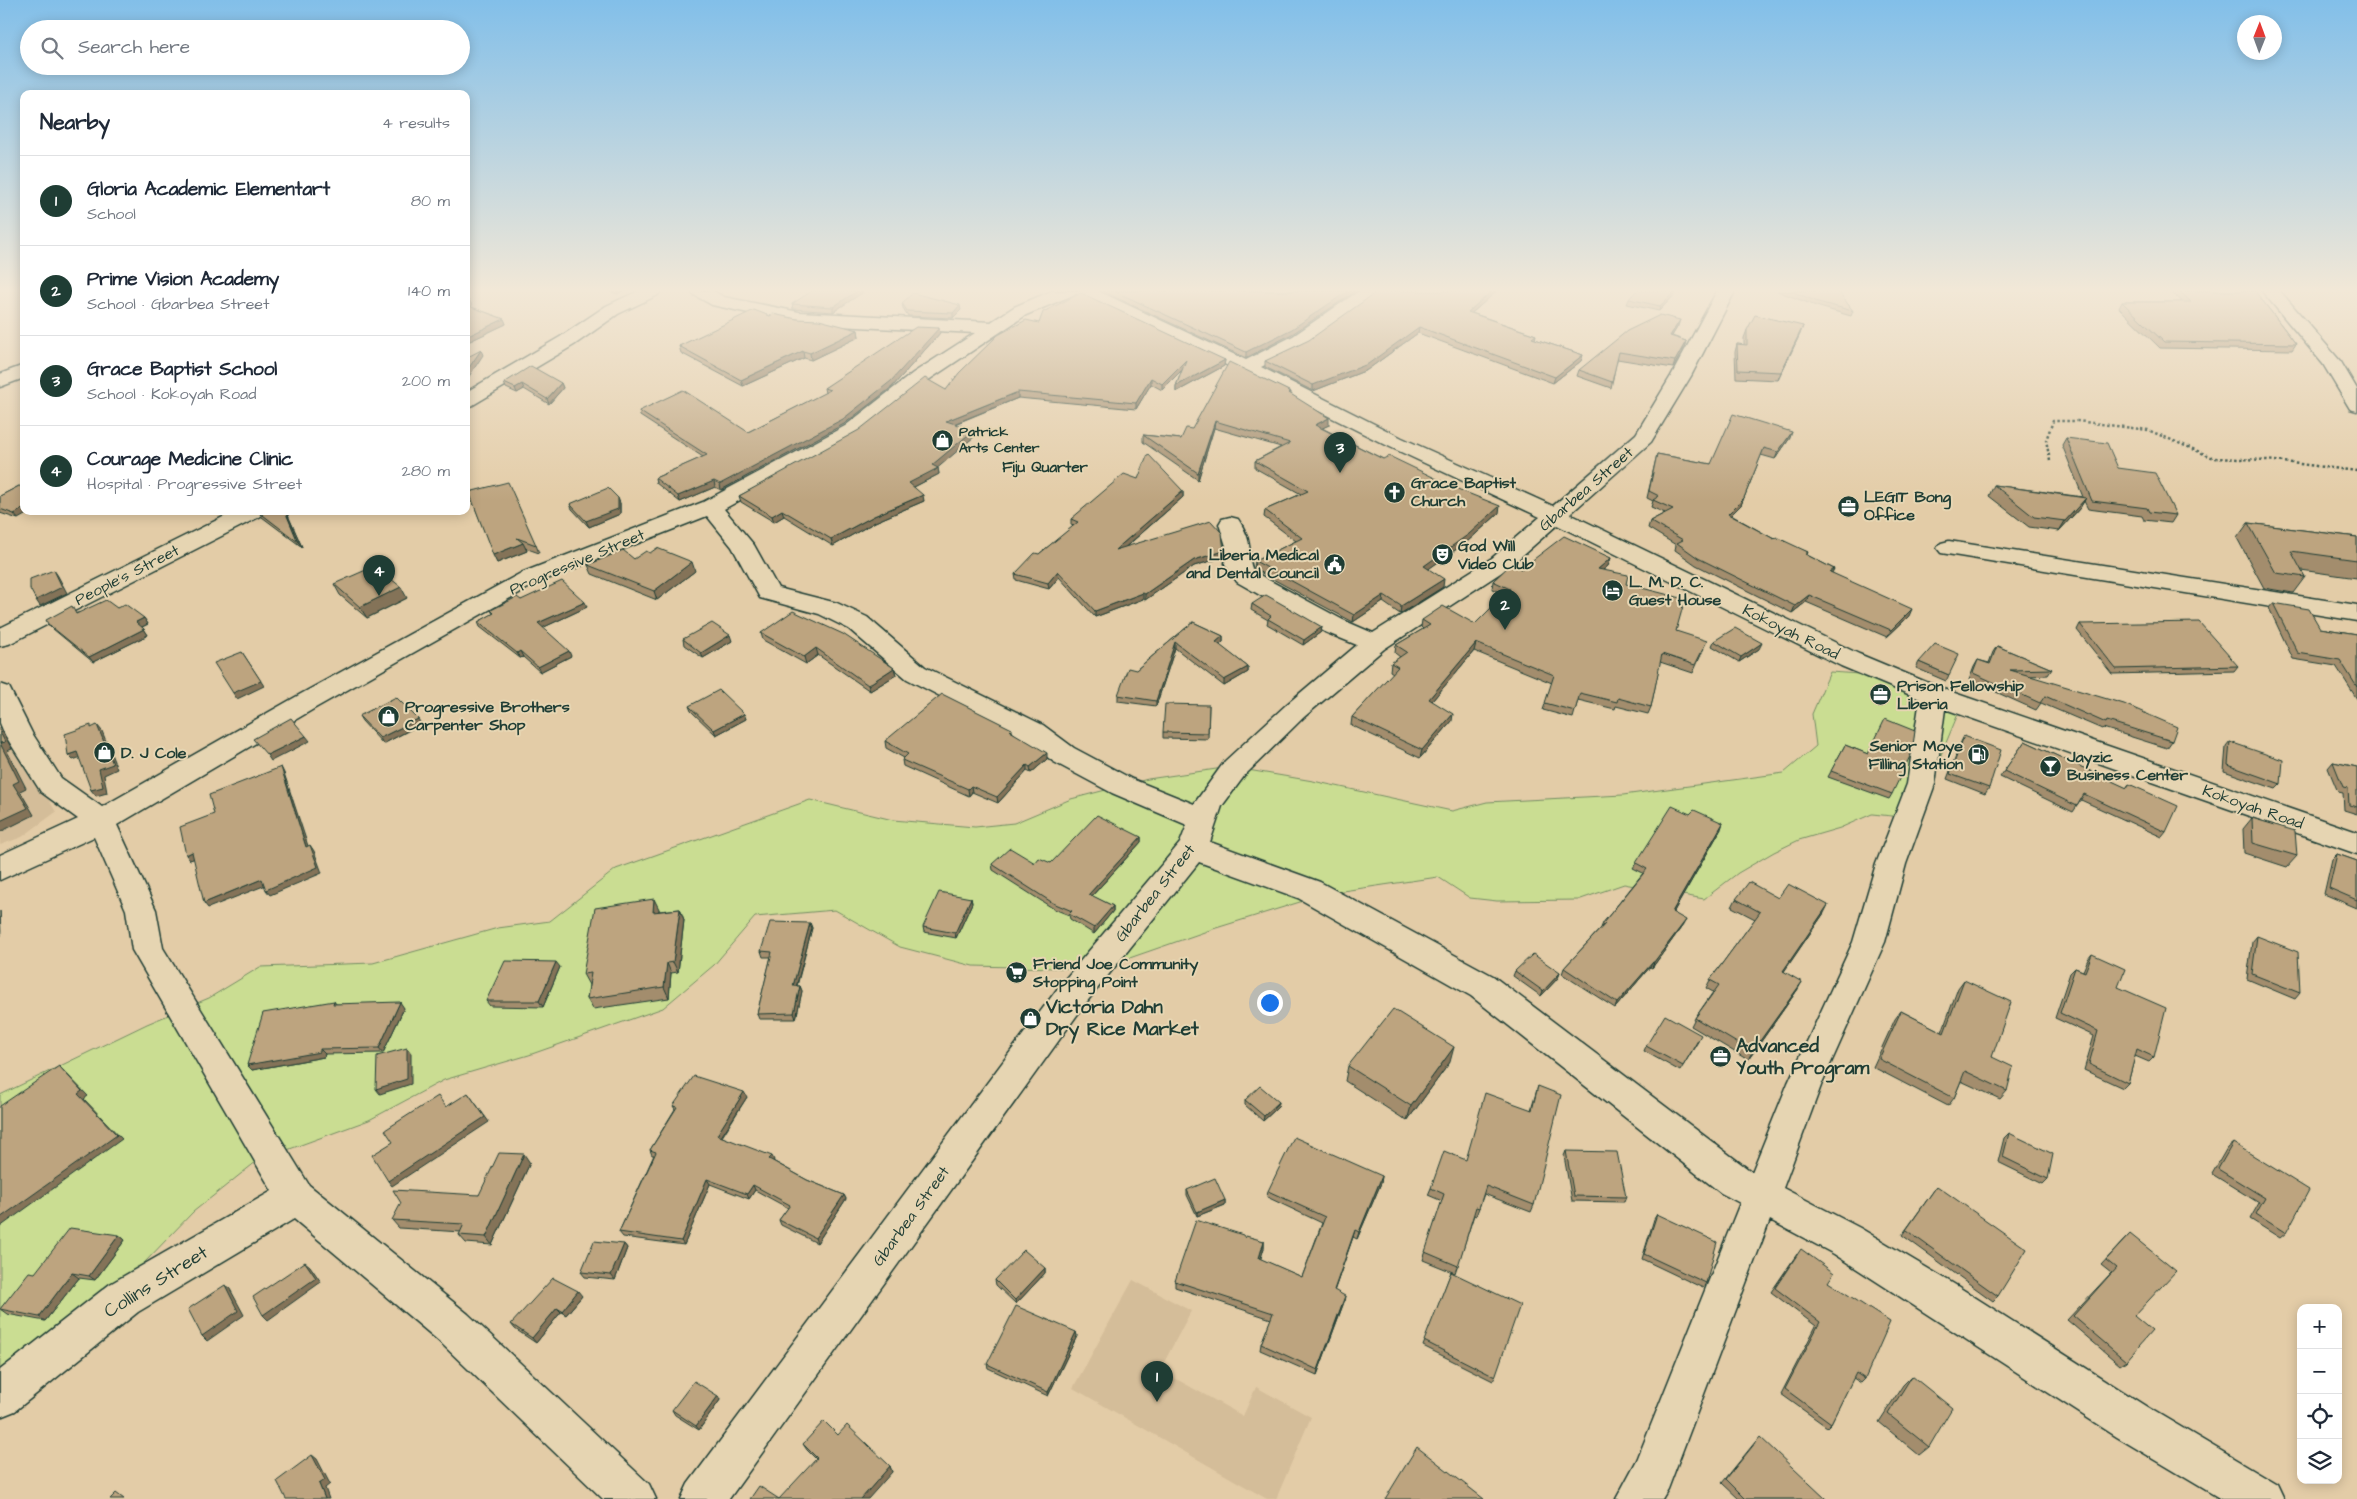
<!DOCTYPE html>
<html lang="en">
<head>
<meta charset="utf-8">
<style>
	body { margin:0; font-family:"Architects Daughter",sans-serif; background:#f2f2f3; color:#1f2937 }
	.controls { position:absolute; right:15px; bottom:15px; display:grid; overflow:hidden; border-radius:10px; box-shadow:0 2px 12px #0003 }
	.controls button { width:45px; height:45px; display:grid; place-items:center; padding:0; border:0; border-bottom:1px solid #e0e1e3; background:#fff; color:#1f2937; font:25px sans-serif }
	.compass { position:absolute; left:2237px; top:15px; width:45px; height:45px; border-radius:50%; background:#fff; box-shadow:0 2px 12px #0003; rotate:1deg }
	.you { position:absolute; left:1269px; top:1002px; width:18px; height:18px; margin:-12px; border:4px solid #fff; border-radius:50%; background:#1a73e8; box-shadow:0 0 0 8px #1a73e833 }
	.badge { display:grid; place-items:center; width:32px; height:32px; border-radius:50%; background:#1f3d34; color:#fff; font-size:16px; font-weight:700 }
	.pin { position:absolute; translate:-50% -41px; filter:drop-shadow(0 1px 2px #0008) }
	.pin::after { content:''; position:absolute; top:26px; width:18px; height:15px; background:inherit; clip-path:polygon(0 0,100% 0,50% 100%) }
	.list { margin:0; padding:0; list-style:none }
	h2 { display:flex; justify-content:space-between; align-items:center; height:65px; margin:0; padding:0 20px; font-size:21px }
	h2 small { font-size:16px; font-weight:400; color:#747a83 }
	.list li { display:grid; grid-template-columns:32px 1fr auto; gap:15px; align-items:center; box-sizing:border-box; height:90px; padding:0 20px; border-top:1px solid #e0e1e3 }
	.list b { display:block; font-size:19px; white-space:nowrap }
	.list p { margin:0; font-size:16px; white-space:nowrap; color:#747a83 }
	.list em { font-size:16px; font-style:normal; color:#747a83 }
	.icon { flex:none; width:28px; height:28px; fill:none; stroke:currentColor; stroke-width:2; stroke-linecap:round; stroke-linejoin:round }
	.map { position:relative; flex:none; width:2357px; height:1499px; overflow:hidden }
	.search { position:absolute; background:#fff; box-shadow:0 2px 12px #0003; left:20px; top:20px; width:450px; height:55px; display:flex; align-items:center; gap:12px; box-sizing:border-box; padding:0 18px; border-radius:28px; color:#747a83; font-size:19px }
	.panel { position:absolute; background:#fff; box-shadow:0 2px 12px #0003; left:20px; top:90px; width:450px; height:425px; border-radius:10px }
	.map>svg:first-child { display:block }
	.built { fill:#d4bd99 }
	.green { fill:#cadd92; stroke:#748d63 }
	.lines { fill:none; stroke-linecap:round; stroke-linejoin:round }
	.street-casing { stroke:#1f3d34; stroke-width:3 }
	.path { stroke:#1f3d34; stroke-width:2.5; stroke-dasharray:2.5 2.5; stroke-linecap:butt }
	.street { fill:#e6d5b2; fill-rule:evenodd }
	.wall { fill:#a38d6d; stroke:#1f3d34 }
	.shaded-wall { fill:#847359; stroke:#1f3d34 }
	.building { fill:#bda47f; stroke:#1f3d34 }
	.labels { text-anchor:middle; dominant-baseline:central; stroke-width:4; stroke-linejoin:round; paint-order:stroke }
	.far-poi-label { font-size:14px; font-weight:bold; fill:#1f3d34; stroke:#e6d5b2; text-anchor:start }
	.far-neighbourhood-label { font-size:15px; font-weight:bold; fill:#1f3d34; stroke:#e6d5b2 }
	.poi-label { font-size:16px; font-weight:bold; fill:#1f3d34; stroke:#e6d5b2; text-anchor:start }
	.street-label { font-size:16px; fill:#1f3d34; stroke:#e6d5b2 }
	.near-poi-label { font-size:19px; font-weight:bold; fill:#1f3d34; stroke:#e6d5b2; text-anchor:start }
	.near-street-label { font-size:19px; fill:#1f3d34; stroke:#e6d5b2 }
</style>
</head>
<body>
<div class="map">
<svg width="2357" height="1499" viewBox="0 0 2357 1499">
	<rect width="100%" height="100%" fill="#e3cca7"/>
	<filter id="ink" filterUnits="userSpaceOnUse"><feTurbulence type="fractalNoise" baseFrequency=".02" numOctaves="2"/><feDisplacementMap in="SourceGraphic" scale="10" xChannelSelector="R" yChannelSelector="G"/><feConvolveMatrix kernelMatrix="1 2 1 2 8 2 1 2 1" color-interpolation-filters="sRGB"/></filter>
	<g filter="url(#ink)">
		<!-- built -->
		<g class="built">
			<path d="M0,708l19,40 37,64 -34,25 -22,8z"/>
			<path d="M1133,1280l58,31 -31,59 83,46 13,-29 55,30 -35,82h-9l-194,-111z"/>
		</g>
		<!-- green -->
		<path class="green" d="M1830,672l43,3 85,39 -30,72 -16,32 -40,-4 -32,14 -41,12 -25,12 -36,21 -34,26 -80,-15 -46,16 -81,1 -27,-3 -32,-21 -109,16 -116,36 -115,40 -125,-3 -73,-19 -65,-37 -80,7 -41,48 -51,43 -134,47 -85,25 -75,40 -112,41 -64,51 -96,100 -97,71v-288l147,-71 62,-26 51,-31 113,-4 125,-35 52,-7 66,-52 194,-69 83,20 82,7 39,-4 57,-24 77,-20 82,-12 83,14 139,30 35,-9 136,-7 161,-22 32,-27 -4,-32z"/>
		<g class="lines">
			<defs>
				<g id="street">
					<path d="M638,291h23l-3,4 -40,19 -44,31 -101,60 -7,2v-15l94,-55 46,-31z"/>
					<path d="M691,291h22l11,6 75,15 192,10 23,-15 38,-16h46l148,69 47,-24 66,-45h20l-3,4 -69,49 -46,23 141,71 151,68 83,-72 35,-58 46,-85h18l-44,85 -40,66 -81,72 289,140 84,35 414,143v22l-412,-145 -10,75 -29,80 -21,78 -63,141 -39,105 77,40 94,56 193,123 130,77 7,15h-63l-104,-62 -283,-183 -64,-34 -102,269 -6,10h-46l21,-39 103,-257 -19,-10 -250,-197 -173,-98 -99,-36 -114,142 -356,495h-48l7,-15 373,-500 119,-141 7,-18 -75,-32 -58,-31 -31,-23 -116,-60 -58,-50 -30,-15 -59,-16 -28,-51 -25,-31 -170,67 -220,124 -200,118 39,85 7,38 146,237 159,129 181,170 7,15h-53l-163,-157 -146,-123 -156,93 -123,99 -15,6v-47l110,-86 162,-93 -140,-241 -6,-40 -32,-73 -94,43v-25l78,-36 -37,-27 -36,-57 -5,-12v-39l9,3 23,46 29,45 41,29 197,-112 222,-122 182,-71 142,-76 68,-53 62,-40 -176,-9 -87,-19 -18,-10zM1076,292l2,3 161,76 149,75 152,71 -48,41 -119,75 -30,-13 -89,-48c-6,-10 -3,-16 -5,-27 -1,-8 -6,-19 -11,-26l-8,-2 -8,2 -3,5 7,22 -1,18 12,18 88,50 32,13 -71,60 -61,56 -31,43 -62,-25 -58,-31 -31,-23 -118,-58 -58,-50 -30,-14 -59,-15 -24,-43 -30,-36 135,-75 68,-53 99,-66 47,-20zM1557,525l284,141 79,33 -13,85 -31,80 -23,78 -65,141 -36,89 -259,-196 -173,-94 -110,-40 12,-36 23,-31 59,-58 80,-68 124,-81z"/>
					<path d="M2262,291h18l61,71 16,27v22l-7,-2 -27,-45z"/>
					<path d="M24,365v13l-24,9v-13z"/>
					<path d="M235,511h29l-3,5 -252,128 -9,2v-18z"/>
					<path d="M1949,541l408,64v16l-416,-68 -4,-5 4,-5z"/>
				</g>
			</defs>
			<!-- street casing -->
			<use href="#street" class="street-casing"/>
			<!-- path -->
			<path class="path" d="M2050,461l-4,-21 7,-19h24l71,9 66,28 53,2 90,11"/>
			<!-- street -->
			<use href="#street" class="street"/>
		</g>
		<!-- wall -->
		<g class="wall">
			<path d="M609,291h14l-6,3z"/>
			<path d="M865,291l-32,21 -40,-3 -1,-5z"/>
			<path d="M1102,291h254l-64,43 -46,24z"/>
			<path d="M1497,291l-25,22 64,22 -1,4 48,16 -2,6 -28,22 -135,-50 -51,37 -54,21 -48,-24v-6z"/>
			<path d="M1678,291l-19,20 -32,-7 2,-5z"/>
			<path d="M1777,291h61l15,20 -2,5 -35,-10z"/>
			<path d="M2169,291h86l41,53 -4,6 -132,-2 -41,-40 3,-6h60z"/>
			<path d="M466,300l4,1 2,5 -1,1 33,12 2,5 -36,17 -4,-1z"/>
			<path d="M902,303l59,7 -8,8 -45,-2 -5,-8z"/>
			<path d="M770,316l27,3 61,11 1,7 -48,23 -7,-2 -61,28 -62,-33 -2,-7z"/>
			<path d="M1039,323l186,37 -1,6 -48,26v-6l6,-17 -20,21 -11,-6 -15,25 -118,-11 -63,26 19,6 1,6 -38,31 1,1 1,6 -25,13 10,14 -49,21 -42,24 -49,-30 -10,6 -33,-20 -2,-6 207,-106z"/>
			<path d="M1678,326l-6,10 14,5 -2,7 -11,20 -56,-9 -6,29 -34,-12 2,-6z"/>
			<path d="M1803,326l-3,8 -22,46 -42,-2 -1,-26 2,-8 7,1v-7l3,-8z"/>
			<path d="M940,333l-48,54 -48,37 -123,66 -6,-3 -35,15 -24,-19 -1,-5 48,-21 -63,-41 -1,-5 109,21 77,-39 -1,-5z"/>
			<path d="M504,383h57l2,5 -14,16 -25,-15 -7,4 -11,-5z"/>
			<path d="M1291,392v3l38,30 -7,3 61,31 116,54 -31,28 -40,28 15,18 -43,27 -17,-12 -30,20 -99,-53 1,-8 41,-20 -32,-24 1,-7 36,-16 -46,-26v-7l26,-14 -67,-19 -16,52 -55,-38v-7l38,4 11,-10z"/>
			<path d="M1790,438l-15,21 -14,-4 -20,50 -10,10 43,24 34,13 -1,3 27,14 -2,4 77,43 -22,21 -81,-35 -14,11 -96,-48 -21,-15 1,-5 -28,-17 2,-7 15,-8 -14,-6 2,-6 -6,-3 10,-44 54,10z"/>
			<path d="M2066,438l52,30 58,47 -5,8 -27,-3 -2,-4 -54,-7 -4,-8 -4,7 -21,23 -30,-4 -40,-31 5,-11 89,12 -21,-52z"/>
			<path d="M1138,479l45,12v6l-57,50 98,4v6l-30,9 -49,34 -2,-1 -48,18 -36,-40 -10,12 -33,-9 -1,-6 24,-20 35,-28 -3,-1v-6z"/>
			<path d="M19,486l-1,33 -18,-6v-17z"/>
			<path d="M469,492l67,53 3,8 -14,-5 2,3 -30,12z"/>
			<path d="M620,503v11l-31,13 -17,-18 -2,-5z"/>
			<path d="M286,511l16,36 -40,-30 -3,-5z"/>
			<path d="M2248,523l109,14v41l-56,-8 4,7 -12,16 -29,-5 -27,-50z"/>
			<path d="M1611,558l-3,8 -5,4 23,14 50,47 28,17 -11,25 -33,-11 -9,45 -3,7 -32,-8 -1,3 -37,-9 -5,18 -30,-8 9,-27 -78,-32 -42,50 20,20 -32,37 -69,-33 1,-8 41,-44 -3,-2 1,-8 9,-6 -5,-4 1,-8 27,-16 -2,-2 1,-7 53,4 30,-30 -13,-5 1,-8 28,-12z"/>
			<path d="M634,559l61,12 -38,29 -65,-26 -4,-9z"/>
			<path d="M334,584l73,14 -40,20 -27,-23z"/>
			<path d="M521,600l66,7 -45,21 29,28 -31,16 -17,-15 -3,1 -40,-31 -2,-5 15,-8 -2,-4z"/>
			<path d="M2273,603l47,25 37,6v65l-21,-33 -43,-7 -24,-51z"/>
			<path d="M1252,604l70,23 -1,5 -18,13 -36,-21 1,-4 -17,-10z"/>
			<path d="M117,608l27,10 4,6 -6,3 2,2 4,6 -55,27 -40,-33 -5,-5 29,-11z"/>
			<path d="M1193,622l30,14v6l-4,3 29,22v5l-24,14 -49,-38 -19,58 -38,-5v-6l18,-25z"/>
			<path d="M2080,624l158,42 -4,5 -122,3 -35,-44z"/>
			<path d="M761,633l133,35 2,7 -26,16 -52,-36 -12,9 -43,-24z"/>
			<path d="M683,639l49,2 -29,17 -19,-13z"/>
			<path d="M1714,641l45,8 -20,13 -27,-16z"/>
			<path d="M1997,646l55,23 -4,6 -18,1 142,65 -5,7 -64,-20 -1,1 -61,-26 -5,7 -67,-30 5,-13 4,-7 11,3 4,-11z"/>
			<path d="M1919,662l30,13 -3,6 -30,-13z"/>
			<path d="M1209,705l-1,34 -45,-1v-6z"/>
			<path d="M689,706l55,8 2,5 -30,16 -25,-24z"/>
			<path d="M359,716l62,8 -38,20 -21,-23z"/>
			<path d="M1012,729v3l35,27 -16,14 -4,-2 -29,32 -26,-11 -3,4 -66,-30 -1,-6 2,-2 -18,-10 -1,-7z"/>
			<path d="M1964,736l25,52 -4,6 -38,-15 14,-37z"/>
			<path d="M2025,741l101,47 3,-4 37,48 -4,5 -81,-37 -8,12 -73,-35z"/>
			<path d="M2230,742l51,42 -5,5 -52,-18 2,-24z"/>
			<path d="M1845,745l23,9 24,40 -3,5 -61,-22z"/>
			<path d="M2333,762l24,5v47l-13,-4 -1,-17 -5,-1 -10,-24z"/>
			<path d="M2252,818l45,38 -10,11 -43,-14 -1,-24z"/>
			<path d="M1721,829l-48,84 10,12 -31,43 -2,-1 -35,41 -53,-34 2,-6 37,-40 2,-5 40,-50 -10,-5 3,-5z"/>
			<path d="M1141,837v5l-49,54 21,10v5l-19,23 -24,-15 -1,-4 -15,-6 -61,-39 -1,-6 59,-1z"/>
			<path d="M2337,854l20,7v47l-33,-14 8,-35z"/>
			<path d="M971,898l1,5 -16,35 -32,-6 -1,-5z"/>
			<path d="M1778,898l46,15 -40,58 14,18 -50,71 -57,-34 4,-8 18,-26 -7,-4 4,-8 45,-61 -23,-12 4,-8z"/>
			<path d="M659,909v2l21,-2 4,11 -6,52 -7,1 -2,25 -76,11 -6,-10 2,-14 -6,-11z"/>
			<path d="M810,923l2,5 -15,58h3l2,5 -6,28h-37l-2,-5 14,-57h-8l-2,-6z"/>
			<path d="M2257,936l43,57 -5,6 -48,-20 5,-37z"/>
			<path d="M2092,954l26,33 36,70 -5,5 -14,-6 -7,27 -5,5 -39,-18 10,-34 -39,-18 15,-45 5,-5 8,3 5,-12z"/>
			<path d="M560,967l-17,40 -53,-1 -4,-5z"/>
			<path d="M1515,971l45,2 -2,5 -17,18 -28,-20z"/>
			<path d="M1964,980l28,77 15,34 -7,8 -39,-18 -7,17 -6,8 -75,-39 22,-48 6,-8 41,21 16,-44z"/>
			<path d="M334,1001l2,3 68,4 -21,45 -58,1 -1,3 -72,13z"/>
			<path d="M1699,1040l-19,31 -36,-20 2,-5z"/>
			<path d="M1450,1062l-43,59 -62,-40 3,-15z"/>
			<path d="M1538,1086l-4,119 -3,7 -47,-18 -8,22 -2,-1 -19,58 -32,-13 19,-59 -14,-6 3,-7 100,-78z"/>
			<path d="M747,1097l-25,40 52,23 -1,1 34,19 37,15 2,4 -29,44 -36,-18 -2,-5 9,-12 -33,-18 -6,9 -39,-15 -26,61 -61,-8 -4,-5 35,-77h-2l-2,-5 25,-41 -2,-3z"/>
			<path d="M1245,1100l34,2 -1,5 -15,14 -18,-16z"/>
			<path d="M2009,1133l39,46 -5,5 -45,-22 6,-24z"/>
			<path d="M2233,1143l53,90 -6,5 -30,-19 9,-16 -47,-29 15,-26z"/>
			<path d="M1566,1151l60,46 -2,5 -52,-1 -8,-45z"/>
			<path d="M530,1163l-38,82 -26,-2 -7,-8 2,-3 -62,-4 -7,-8 87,-25z"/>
			<path d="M1382,1176l-1,7 -24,56 -4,-2 -19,54 10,11 -27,73 -57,-25 1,-6 10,-25 -96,-32v-6l70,-43 19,3v7l-4,11 42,18 20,-54 -55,-26 1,-6z"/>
			<path d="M1937,1186l61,110 -5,5 -91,-66z"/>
			<path d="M1187,1190l38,10v5l-28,11 -10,-21z"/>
			<path d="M1657,1214l49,69 -3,5 -61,-29 12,-40z"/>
			<path d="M2130,1234l4,82 -8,45 -6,4 -53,-45 44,-47 -10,-8 24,-26z"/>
			<path d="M119,1235l6,5 -30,40 -16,-2 -34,43 -38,-7 -7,-5 35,-36z"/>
			<path d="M624,1244l3,4 -12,32 -30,-3 -4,-5z"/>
			<path d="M1797,1254l31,28 37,97 -4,4 -8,-5 -22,45 -4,4 -46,-33 35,-68 -45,-34z"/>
			<path d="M1045,1268v5l-29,31 -20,-19 -1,-5z"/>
			<path d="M1451,1272l44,105 -2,4 -70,-35z"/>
			<path d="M582,1296l-16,19 -5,-3 -25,31 -21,-14 -4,-5z"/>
			<path d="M1076,1332l1,4 -29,60 -60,-28 -1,-4z"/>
			<path d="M1912,1376l17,71 -10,8 -40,-33 24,-37z"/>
			<path d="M718,1396l2,4 -21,30 -24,-15 -3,-5z"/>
			<path d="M838,1435l52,31 2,6 -76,-13 -9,-9 -4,-6z"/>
			<path d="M1756,1441l70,58h-87l-17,-16z"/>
		</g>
		<!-- shaded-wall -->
		<g class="shaded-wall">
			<path d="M616,291h7l-6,3z"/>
			<path d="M857,291h8l-32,21v-5z"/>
			<path d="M1348,291h8l-64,43 -46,24v-6z"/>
			<path d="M1492,291h5l-30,26 1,-5z"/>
			<path d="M1675,291h3l-19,20 1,-5z"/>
			<path d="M470,301l2,5 -5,3 -1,-6z"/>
			<path d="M960,305l1,5 -8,8v-5z"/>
			<path d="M504,319l2,5 -36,17 -2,-5z"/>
			<path d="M1680,320l-2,6 -10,16 2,-6z"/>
			<path d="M1803,326l-3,8 -22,46 3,-8z"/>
			<path d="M1419,327l-1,6 -51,37 -54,21v-6z"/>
			<path d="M939,328l1,5 -48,54 -48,37 -123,66 -1,-6z"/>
			<path d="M858,330l1,7 -48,23 -1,-7z"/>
			<path d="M1686,341l-2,7 -11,20 2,-7z"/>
			<path d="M481,350l2,5 -17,26v-9z"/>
			<path d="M803,351l1,7 -61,28 -2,-6z"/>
			<path d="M1583,355l-2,6 -28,22 2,-6z"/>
			<path d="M1186,360v6l-24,24v-6z"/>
			<path d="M1225,360l-1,6 -48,26v-6z"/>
			<path d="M1151,378v6l-15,25v-6z"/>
			<path d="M561,383l2,5 -14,16 -2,-5z"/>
			<path d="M522,384l2,5 -7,4 -2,-5z"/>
			<path d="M1018,392v6l-72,29v-6z"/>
			<path d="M1329,418v7l-15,7 1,-7z"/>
			<path d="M1215,421l-1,7 -16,52v-7z"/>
			<path d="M974,430l1,6 -41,35 4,-3 1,6 -29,15 -1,-6z"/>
			<path d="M1792,432l-2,6 -15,21 3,-7z"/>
			<path d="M1764,448l-23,57 -16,16 3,-7z"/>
			<path d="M714,481l1,6 -35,15 -2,-6z"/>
			<path d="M1183,491v6l-68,59v-6z"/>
			<path d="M923,495l1,6 -49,21 -42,24 -2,-7 43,-23z"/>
			<path d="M618,498l2,5v11l-31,13 -3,-6z"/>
			<path d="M2086,498l-6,10 -21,23 6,-10z"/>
			<path d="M1500,506l-1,7 -31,28 -45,32 1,-7z"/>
			<path d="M24,508v3h8l-14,8 -4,-5z"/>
			<path d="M782,510l2,6 -10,6 -2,-6z"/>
			<path d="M285,511h1l16,36 -4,-5z"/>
			<path d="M523,543l4,8 -30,12 -4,-8z"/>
			<path d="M1224,551v6l-30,9 -49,34v-6l49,-34z"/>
			<path d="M1611,558l-3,8 -12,10 2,-7z"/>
			<path d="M692,562l3,9 -38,29 -3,-9z"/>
			<path d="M54,570l4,6 9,17 -27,13 -4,-6z"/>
			<path d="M1058,571l1,6 -10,12 -1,-6z"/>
			<path d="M1444,579l-1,8 -43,27 1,-8z"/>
			<path d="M401,587l6,11 -40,20 -7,-11z"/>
			<path d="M1143,593v6l-48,18v-6z"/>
			<path d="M1384,595l-1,7 -30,20 1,-7z"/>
			<path d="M1809,595l-3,7 -14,11 3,-7z"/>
			<path d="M585,602l2,5 -47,22 -2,-6z"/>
			<path d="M1912,609l-3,7 -22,21 4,-7z"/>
			<path d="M144,618l4,6 -8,4 -4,-6z"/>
			<path d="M1322,627l-1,5 -18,13 1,-5z"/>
			<path d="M144,629l4,6 -55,27 -4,-5z"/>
			<path d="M730,635l2,6 -29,17 -2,-5z"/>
			<path d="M1223,636v6l-7,6v-6z"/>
			<path d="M1175,642v6l-19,58v-5z"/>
			<path d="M1476,643l-2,8 -47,56 2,-8z"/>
			<path d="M1762,643l-3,6 -20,13 2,-5z"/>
			<path d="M816,648l2,7 -12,9 -2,-7z"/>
			<path d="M520,651l3,6 -3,1 -3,-5z"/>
			<path d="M569,651l2,5 -31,16 -2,-5z"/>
			<path d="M242,652l22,34 -27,13 -4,-6z"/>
			<path d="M1248,667v5l-24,14v-6z"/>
			<path d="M894,668l2,7 -26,16 -2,-6z"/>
			<path d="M744,714l2,5 -30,16 -2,-5z"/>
			<path d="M1453,714l-1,7 -32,37 2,-8z"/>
			<path d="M418,719l3,5 -38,20 -3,-6z"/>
			<path d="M97,725l5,6 15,38 -13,6 3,18 -11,3 -5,-6 8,-21z"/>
			<path d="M0,727l12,22 -5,2 19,37 -6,3 14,24 -34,17v-11l13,-37 -13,-41z"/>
			<path d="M306,736l4,5 -39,20 -4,-6z"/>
			<path d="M77,752l4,5 -8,3 -5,-5z"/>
			<path d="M1047,753v6l-16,14 -1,-6z"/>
			<path d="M1027,765v6l-29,32 -1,-6z"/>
			<path d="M281,767l3,6 26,79 -4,-5z"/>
			<path d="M971,786l1,6 -3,4 -1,-7z"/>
			<path d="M1723,823l-2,6 -51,89 2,-6z"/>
			<path d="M1141,837v5l-52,57v-5z"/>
			<path d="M310,845l4,6 8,22 -52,22 -4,-5z"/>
			<path d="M192,852l4,6 -6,2 -4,-5z"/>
			<path d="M262,879l4,6 -58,23 -4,-5z"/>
			<path d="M971,898l1,5 -16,35 -1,-5z"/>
			<path d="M654,899l5,10 -1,13 -5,-10z"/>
			<path d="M1828,905l-4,8 -45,66 4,-8z"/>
			<path d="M1113,906v5l-19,23v-6z"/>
			<path d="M680,909l4,11 -6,52 -5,-10z"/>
			<path d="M0,911l1,25h-1z"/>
			<path d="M1686,920l-3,5 -31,43 2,-6z"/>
			<path d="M810,923l2,5 -17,63 -2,-5z"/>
			<path d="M556,962l4,5 -17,40 -4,-6z"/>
			<path d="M1653,962l-3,5 -35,41 2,-5z"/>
			<path d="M667,963l4,10 -2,25 -5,-11z"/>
			<path d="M1560,973l-2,5 -17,18 2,-5z"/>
			<path d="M1802,982l-4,7 -50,71 4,-8z"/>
			<path d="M800,986l2,5 -6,28 -2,-6z"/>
			<path d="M400,1002l4,6 -21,45 -4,-5z"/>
			<path d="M1454,1047l-4,15 -43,59 4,-15z"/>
			<path d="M407,1048l4,5v31l-31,10 -4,-5z"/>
			<path d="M320,1049l5,5 -1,3 -72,13 -5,-5z"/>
			<path d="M59,1066l29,30 -4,3 38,40 -122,88v-9l78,-124z"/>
			<path d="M744,1092l3,5 -28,43 -2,-5z"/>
			<path d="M468,1093l21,29 -97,64 -4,-5z"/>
			<path d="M1279,1102l-1,5 -15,14 1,-5z"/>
			<path d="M524,1154l6,9 -38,82 -6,-8z"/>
			<path d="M772,1156l2,4 -2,4 -3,-5z"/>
			<path d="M1382,1176l-1,7 -24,56 2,-7z"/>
			<path d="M707,1179l3,5 -26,61 -3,-4z"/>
			<path d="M753,1185l2,5 -6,9 -2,-5z"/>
			<path d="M844,1195l2,4 -29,44 -2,-5z"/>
			<path d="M1225,1200v5l-28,11v-4z"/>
			<path d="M1355,1230l-2,7 -21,60 2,-7z"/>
			<path d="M119,1235l6,5 -30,40 -6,-4z"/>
			<path d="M1264,1241v7l-5,17v-7z"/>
			<path d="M624,1244l3,4 -12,32 -4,-5z"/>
			<path d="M305,1262l5,4 11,16 -53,38 -5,-5z"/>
			<path d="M1045,1268v5l-29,31 -1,-4z"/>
			<path d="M72,1273l7,5 -34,43 -6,-4z"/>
			<path d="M225,1285l5,4 14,26 -37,26 -5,-5z"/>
			<path d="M578,1291l4,5 -16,19 -4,-4z"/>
			<path d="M1345,1296l-1,6 -27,73 1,-5z"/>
			<path d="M557,1308l4,4 -25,31 -4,-5z"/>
			<path d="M1076,1332l1,4 -29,60v-4z"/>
			<path d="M718,1396l2,4 -21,30 -3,-4z"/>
			<path d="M312,1455l5,4 13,25 -5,4 4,11h-4l-6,-15z"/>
			<path d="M890,1466l2,6 -24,27h-7z"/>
		</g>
		<!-- building -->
		<g class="building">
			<path d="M812,291h45l-24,16 -41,-3z"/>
			<path d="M1114,291h234l-56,38 -46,23z"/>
			<path d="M1378,291h114l-24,21 68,23 -4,3 51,17 -28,22 -136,-50 -51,37 -55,21 -48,-24 44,-21z"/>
			<path d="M1636,291h39l-15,15 -31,-7z"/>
			<path d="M1791,291h47l15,20 -35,-9z"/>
			<path d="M2179,291h76l41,53 -132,-2 -42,-40h69z"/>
			<path d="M913,293l47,12 -7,8 -46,-2 -5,-8z"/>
			<path d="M1081,293l144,67 -49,26 10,-26 -24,24 -11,-6 -15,25 -118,-11 -72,29 28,9 -42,35 6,3 -29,15 14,12 -49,21 -43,23 -49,-29 -10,6 -33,-20 120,-66 66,-52 21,12 13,-17 39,-38 28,-15 13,3 4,-11z"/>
			<path d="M466,305l38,14 -36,17 -2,-1z"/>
			<path d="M754,310l16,6 3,-2 24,5 22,1 39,10 -48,23 -7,-2 -62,29 -62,-34z"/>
			<path d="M1660,315l20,5 -10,16 16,5 -11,20 -56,-9 -7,30 -33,-12 48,-39z"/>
			<path d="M1755,315l48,11 -22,46 -43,-2 -1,-26 10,1v-15z"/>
			<path d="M916,327l23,1 -48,53 -48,38 -123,65 -6,-3 -36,15 -23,-18 52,-23 -68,-44 44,-21 65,42 82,-42 -6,-2z"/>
			<path d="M481,350l-15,22v-14z"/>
			<path d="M1229,362l62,30 -2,1 40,25 -14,7 68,34 6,-3 71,34 40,16 -31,28 -45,32 20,13 -43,27 -17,-11 -30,20 -99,-54 47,-23 -37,-28 43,-19 -53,-30 35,-18 -75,-22 -17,52 -55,-38 38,4 5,-11 6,1z"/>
			<path d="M531,366l30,17 -14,16 -25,-15 -7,4 -11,-5z"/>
			<path d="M1733,414l59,18 -14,20 -14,-4 -20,50 -16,16 46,25 2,-2 32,15 -3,2 29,15 -4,3 82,37 -21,21 -82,-35 -14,11 -97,-48 -21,-15 6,-3 -33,-19 23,-12 -20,-9 6,-4 -10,-5 8,-37 54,10z"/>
			<path d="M2066,438l41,5 11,25 37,5 21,42 -27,-3 -2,-4 -55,-7z"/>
			<path d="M1148,454l35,37 -68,59 96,-29 11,12 2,18 -30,9 -49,34 -2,-1 -48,18 -37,-40 -10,12 -33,-9 20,-21 4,1 39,-32 -7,-3 53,-45 14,5z"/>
			<path d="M508,482l28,63 -19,-7 6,5 -30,12 -24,-63z"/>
			<path d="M1994,485l92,13 -21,23 -31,-4z"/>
			<path d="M19,486l5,1v21l-10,6 -14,-5v-13z"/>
			<path d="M608,488l10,10v11l-32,12 -16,-17z"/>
			<path d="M259,511h26l13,31 -39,-30z"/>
			<path d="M2248,523l109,14v23l-66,-9 14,26 -29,-4z"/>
			<path d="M1564,536l47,22 -13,11 30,6 -2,9 59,15 -9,32 31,10 -12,24 -33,-11 -11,53 -33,-9 -1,4 -37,-9 -5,18 -30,-8 9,-28 -78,-32 -47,56 24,15 -31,36 -70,-33 46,-50 -7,-4 16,-11 -11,-7 34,-20 -8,-5 21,-14 32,18 35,-35 -17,-8 18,-17 10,5z"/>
			<path d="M657,548l35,14 -38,29 -66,-26 35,-15 11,9 12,-8 4,2z"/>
			<path d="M375,566l26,21 -41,20 -26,-23z"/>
			<path d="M54,570l8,17 -26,13 -6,-11v-10z"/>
			<path d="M562,581l23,21 -47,21 31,28 -31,16 -18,-16 -3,2 -39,-31 16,-9 -3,-3 26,-13 4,3z"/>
			<path d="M1266,595l56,32 -18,13 -36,-21 3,-3 -19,-12z"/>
			<path d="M106,600l11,8 8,-4 19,14 -8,4 8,7 -55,28 -41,-33 -2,-4 26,-14 4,8z"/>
			<path d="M2273,603l36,6 11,19 37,6v53l-17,-27 -42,-7z"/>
			<path d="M793,611l50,23 51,34 -26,17 -52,-37 -12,9 -43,-24z"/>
			<path d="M1193,622l30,14 -7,6 32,25 -24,13 -49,-38 -19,59 -38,-6 10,-27 8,2z"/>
			<path d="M2199,622l39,44 -122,3 -36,-45z"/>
			<path d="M712,623l18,12 -29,18 -18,-14z"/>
			<path d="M1735,628l27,15 -21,14 -27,-16z"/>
			<path d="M1935,644l24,10 -10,21 -30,-13z"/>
			<path d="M1997,646l55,23 -42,1 114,34 53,23 -5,14 -65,-20 -1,2 -61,-27 -5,7 -67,-30 5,-13 12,4z"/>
			<path d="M242,652l19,29 -28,12 -19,-30z"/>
			<path d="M719,690l25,24 -30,16 -25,-24z"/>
			<path d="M942,694l70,35 -2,2 37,22 -17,14 -3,-2 -30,32 -26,-11 -3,3 -66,-29 6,-6 -23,-13z"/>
			<path d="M396,697l22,22 -38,19 -21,-22z"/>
			<path d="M1165,704l44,1 -1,28 -45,-1z"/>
			<path d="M291,718l15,18 -39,19 -14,-16z"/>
			<path d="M1885,719l30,12 -3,21 -20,42 -61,-23 14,-26 23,9z"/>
			<path d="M91,725v3l6,-3 16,39 -14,5 4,18 -12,3 -14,-38 -9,3 -3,-21z"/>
			<path d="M0,732l5,10 -5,1 19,38 -6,3 15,24 -28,13z"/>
			<path d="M1964,736l37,14 -12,38 -39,-14z"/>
			<path d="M2025,741l102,47 2,-4 49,22 -12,26 -82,-38 -7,12 -73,-35z"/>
			<path d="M2230,742l53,18 -2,24 -53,-19z"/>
			<path d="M2333,762l24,5v40l-8,-2 -1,-17 -5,-1z"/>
			<path d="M281,767l25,80 4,-2 8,22 -52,23 -4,-11 -58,24 -12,-51 -6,3 -6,-28 34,-13 -5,-19z"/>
			<path d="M1672,806l18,8 4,-4 29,13 -51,89 14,8 -32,42h-1l-36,41 -53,-35 41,-44 -2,-1 44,-54 -11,-6z"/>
			<path d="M1097,815l44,22 -52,57 24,12 -19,22 -25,-14 3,-3 -19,-8 -61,-39 18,-16 25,15 4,-5 12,5z"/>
			<path d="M2252,818l43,13 2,25 -44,-13z"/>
			<path d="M2337,854l20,7v39l-28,-12z"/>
			<path d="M1749,882l29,16 10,-14 40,21 -45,66 19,11 -50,70 -57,-34 24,-33 -9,-5 50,-68 -24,-13z"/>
			<path d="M939,892l32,6 -16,35 -32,-6z"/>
			<path d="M654,899l-1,13 27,-3 -7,53 -6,1 -3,24 -77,12 4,-26 -8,1 12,-66z"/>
			<path d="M770,922l40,1 -17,63h7l-6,27 -37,1 15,-62 -11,-1z"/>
			<path d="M2257,936l41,16 2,41 -48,-19z"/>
			<path d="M1533,954l27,19 -17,18 -28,-20z"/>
			<path d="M2092,954l33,15 -7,18 48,21 -12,49 -17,-8 -9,34 -39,-19 9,-33 -38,-18 15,-45 10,4z"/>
			<path d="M505,961l51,1 -17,39h-53z"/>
			<path d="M1964,980l47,22 -19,55 21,10 -6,24 -42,-20 -11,27 -75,-39 22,-48 43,22z"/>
			<path d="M334,1001l-1,3 67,-2 -21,46 -59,1v3l-73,13 16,-52z"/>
			<path d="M1393,1009l61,38 -43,59 -63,-40z"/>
			<path d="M1665,1015l36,20 -18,31 -37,-20z"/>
			<path d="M407,1048v31l-31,10 1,-33z"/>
			<path d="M59,1066l23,25 -4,3 39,41 -117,83v-112z"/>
			<path d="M694,1076l50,16 -27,43 55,21 -3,3 38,21 37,15 -29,43 -36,-18 11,-15 -37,-20 -6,9 -40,-15 -26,62 -62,-9 37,-80 -6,-2 27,-43 -4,-1z"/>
			<path d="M1260,1086l19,16 -15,14 -19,-16z"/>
			<path d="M1538,1086l23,9 -27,110 -48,-19 -7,22 -3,-1 -18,59 -33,-14 19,-58 -13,-6 13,-37 22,9 19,-67 47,17z"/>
			<path d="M468,1093l17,24 -97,64 -16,-26 21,-13 -8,-12 53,-34 8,11z"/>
			<path d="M2009,1133l44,21 -5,25 -45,-22z"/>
			<path d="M1294,1137l88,39 -23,56 -4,-2 -21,60 11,6 -27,74 -57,-26 12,-31 -98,-32 21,-61 47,15 2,3 1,-2 18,5 -5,17 43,19 23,-60 -57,-26z"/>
			<path d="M2233,1143l76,47 -23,43 -30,-19 9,-16 -47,-29z"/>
			<path d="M1566,1151l51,1 9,45 -52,-1z"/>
			<path d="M499,1153l25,1 -38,83 -27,-2 5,-11 -72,-4 9,-17 -8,-13 86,5z"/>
			<path d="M1215,1178l10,22 -28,12 -10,-22z"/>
			<path d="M1937,1186l90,63 -29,47 -92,-66z"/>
			<path d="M1657,1214l60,28 -11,41 -62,-29z"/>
			<path d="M70,1228l49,7 -30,41 -17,-3 -33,44 -39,-8 29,-37 6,1z"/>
			<path d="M2130,1234l46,37 -42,45 18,15 -26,30 -53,-45 43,-48 -10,-8z"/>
			<path d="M594,1241l30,3 -13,31 -30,-3z"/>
			<path d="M1801,1249l33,24 -6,9 62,40 -25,57 -9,-6 -25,50 -46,-34 35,-67 -45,-34z"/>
			<path d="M1024,1250l21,18 -30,32 -20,-20z"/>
			<path d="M305,1262l11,16 -53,37 -10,-18z"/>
			<path d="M1451,1272l69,33 -25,72 -71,-36z"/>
			<path d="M553,1278l25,13 -16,20 -5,-3 -25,30 -21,-14z"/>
			<path d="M225,1285l13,26 -36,25 -14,-27z"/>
			<path d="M1016,1306l60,26 -28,60 -61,-28z"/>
			<path d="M1912,1376l40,32 -23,39 -41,-33z"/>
			<path d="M694,1381l24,15 -22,30 -24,-16z"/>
			<path d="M824,1421l14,14 9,-10 43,41 -29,33h-82l38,-41 -14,-14z"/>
			<path d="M1760,1437l66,62h-80l-20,-20z"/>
			<path d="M1417,1447l67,52h-99z"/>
			<path d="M312,1455l13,25 -6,4 6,15h-39l-9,-18z"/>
			<path d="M759,1486l20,13h-29z"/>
			<path d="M116,1493l8,6h-14z"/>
		</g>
	</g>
	<!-- sky -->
	<linearGradient id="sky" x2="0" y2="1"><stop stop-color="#82bfe9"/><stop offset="0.58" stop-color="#f2e8d7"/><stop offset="1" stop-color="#f2e8d7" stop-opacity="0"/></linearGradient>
	<rect width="2357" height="501" fill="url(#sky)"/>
	<!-- icons -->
	<defs>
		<symbol id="shop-disc" viewBox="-11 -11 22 22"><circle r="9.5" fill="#1f3d34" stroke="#e6d5b2"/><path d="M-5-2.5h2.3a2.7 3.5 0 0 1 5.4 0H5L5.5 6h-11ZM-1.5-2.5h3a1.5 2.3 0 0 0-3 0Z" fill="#fff"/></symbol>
		<symbol id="church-disc" viewBox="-11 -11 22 22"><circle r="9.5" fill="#1f3d34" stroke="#e6d5b2"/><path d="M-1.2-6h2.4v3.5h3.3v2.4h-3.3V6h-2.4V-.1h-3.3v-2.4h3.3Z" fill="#fff"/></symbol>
		<symbol id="office-disc" viewBox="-11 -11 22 22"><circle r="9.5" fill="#1f3d34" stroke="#e6d5b2"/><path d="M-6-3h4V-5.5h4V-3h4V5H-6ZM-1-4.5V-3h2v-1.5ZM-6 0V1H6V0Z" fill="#fff"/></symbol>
		<symbol id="theatre-disc" viewBox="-11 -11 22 22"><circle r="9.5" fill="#1f3d34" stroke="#e6d5b2"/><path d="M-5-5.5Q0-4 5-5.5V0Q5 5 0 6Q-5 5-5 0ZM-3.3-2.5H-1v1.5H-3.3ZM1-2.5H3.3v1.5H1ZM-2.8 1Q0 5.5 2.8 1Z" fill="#fff"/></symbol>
		<symbol id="civic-disc" viewBox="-11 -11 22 22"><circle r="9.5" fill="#1f3d34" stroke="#e6d5b2"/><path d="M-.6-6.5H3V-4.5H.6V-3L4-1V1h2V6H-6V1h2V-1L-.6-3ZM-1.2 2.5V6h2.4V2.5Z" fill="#fff"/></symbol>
		<symbol id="hotel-disc" viewBox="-11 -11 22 22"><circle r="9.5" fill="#1f3d34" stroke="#e6d5b2"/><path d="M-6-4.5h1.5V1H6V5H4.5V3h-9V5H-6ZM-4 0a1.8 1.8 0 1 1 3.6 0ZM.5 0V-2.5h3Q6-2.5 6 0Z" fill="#fff"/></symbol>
		<symbol id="fuel-disc" viewBox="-11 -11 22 22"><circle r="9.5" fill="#1f3d34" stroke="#e6d5b2"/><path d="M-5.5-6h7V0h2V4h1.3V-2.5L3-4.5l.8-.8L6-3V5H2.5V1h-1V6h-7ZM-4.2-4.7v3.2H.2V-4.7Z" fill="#fff"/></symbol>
		<symbol id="bar-disc" viewBox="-11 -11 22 22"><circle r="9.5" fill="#1f3d34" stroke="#e6d5b2"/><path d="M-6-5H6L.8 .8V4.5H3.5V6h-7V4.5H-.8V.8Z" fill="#fff"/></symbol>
		<symbol id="supermarket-disc" viewBox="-11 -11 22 22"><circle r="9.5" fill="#1f3d34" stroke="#e6d5b2"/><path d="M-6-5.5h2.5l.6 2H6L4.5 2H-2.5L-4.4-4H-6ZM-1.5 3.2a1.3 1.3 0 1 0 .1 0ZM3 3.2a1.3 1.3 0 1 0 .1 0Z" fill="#fff"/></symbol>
	</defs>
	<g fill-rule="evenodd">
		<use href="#shop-disc" x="930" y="428" width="25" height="25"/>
		<use href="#church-disc" x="1382" y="480" width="25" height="25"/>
		<use href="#office-disc" x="1836" y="494" width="25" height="25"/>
		<use href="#theatre-disc" x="1430" y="542" width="25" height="25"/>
		<use href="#civic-disc" x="1322" y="552" width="25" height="25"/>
		<use href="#hotel-disc" x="1600" y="578" width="25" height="25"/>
		<use href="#office-disc" x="1868" y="682" width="25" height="25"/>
		<use href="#shop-disc" x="376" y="704" width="25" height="25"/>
		<use href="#shop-disc" x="92" y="740" width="25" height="25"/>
		<use href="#fuel-disc" x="1966" y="742" width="25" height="25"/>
		<use href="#bar-disc" x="2038" y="754" width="25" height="25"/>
		<use href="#supermarket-disc" x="1004" y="960" width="25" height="25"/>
		<use href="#shop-disc" x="1018" y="1006" width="25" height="25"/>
		<use href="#office-disc" x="1708" y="1044" width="25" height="25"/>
	</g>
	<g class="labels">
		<!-- far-poi labels -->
		<g class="far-poi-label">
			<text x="959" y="432">Patrick<tspan x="959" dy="16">Arts Center</tspan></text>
		</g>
		<!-- far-neighbourhood labels -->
		<g class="far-neighbourhood-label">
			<text x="1045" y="467">Fiju Quarter</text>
		</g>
		<!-- poi labels -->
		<g class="poi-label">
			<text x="1411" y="483">Grace Baptist<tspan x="1411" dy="18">Church</tspan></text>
			<text x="1864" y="497">LEGIT Bong<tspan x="1864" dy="18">Office</tspan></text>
			<text x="1458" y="546">God Will<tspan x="1458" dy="18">Video Club</tspan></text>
			<text x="1319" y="555" text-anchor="end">Liberia Medical<tspan x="1319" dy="18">and Dental Council</tspan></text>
			<text x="1629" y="582">L. M. D. C.<tspan x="1629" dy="18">Guest House</tspan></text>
			<text x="1897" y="686">Prison Fellowship<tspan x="1897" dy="18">Liberia</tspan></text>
			<text x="405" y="707">Progressive Brothers<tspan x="405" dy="18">Carpenter Shop</tspan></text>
			<text x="1963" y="746" text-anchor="end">Senior Moye<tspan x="1963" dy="18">Filling Station</tspan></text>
			<text x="121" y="753">D. J Cole</text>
			<text x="2067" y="757">Jayzic<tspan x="2067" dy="18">Business Center</tspan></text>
			<text x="1033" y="964">Friend Joe Community<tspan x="1033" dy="18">Stopping Point</tspan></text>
		</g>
		<!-- street labels -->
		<g class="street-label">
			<text transform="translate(1586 489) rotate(-41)">Gbarbea Street</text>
			<text transform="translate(577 562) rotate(-23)">Progressive Street</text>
			<text transform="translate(127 575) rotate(-27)">People's Street</text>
			<text transform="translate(1791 632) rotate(26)">Kokoyah Road</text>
			<text transform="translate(2253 807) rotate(19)">Kokoyah Road</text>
			<text transform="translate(1155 893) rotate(-52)">Gbarbea Street</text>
			<text transform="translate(911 1216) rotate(-54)">Gbarbea Street</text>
		</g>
		<!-- near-poi labels -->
		<g class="near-poi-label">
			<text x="1046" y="1007">Victoria Dahn<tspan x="1046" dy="22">Dry Rice Market</tspan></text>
			<text x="1736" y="1046">Advanced<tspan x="1736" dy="22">Youth Program</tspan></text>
		</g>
		<!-- near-street labels -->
		<g class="near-street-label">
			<text transform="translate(156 1282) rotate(-32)">Collins Street</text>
		</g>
	</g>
</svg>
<div class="controls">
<button>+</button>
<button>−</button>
<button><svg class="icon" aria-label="locate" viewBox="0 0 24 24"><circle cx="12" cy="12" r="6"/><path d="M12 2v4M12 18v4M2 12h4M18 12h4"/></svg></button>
<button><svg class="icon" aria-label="layers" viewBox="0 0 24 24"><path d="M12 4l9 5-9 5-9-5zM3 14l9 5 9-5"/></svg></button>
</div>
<svg class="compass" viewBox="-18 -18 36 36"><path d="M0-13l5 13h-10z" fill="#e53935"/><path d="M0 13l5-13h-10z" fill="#747a83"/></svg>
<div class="you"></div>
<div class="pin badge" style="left:1157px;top:1402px">1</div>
<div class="pin badge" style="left:1505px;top:630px">2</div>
<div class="pin badge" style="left:1340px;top:473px">3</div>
<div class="pin badge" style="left:379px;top:596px">4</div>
<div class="search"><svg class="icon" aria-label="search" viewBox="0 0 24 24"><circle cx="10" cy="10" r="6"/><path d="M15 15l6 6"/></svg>Search here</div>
<section class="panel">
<h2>Nearby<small>4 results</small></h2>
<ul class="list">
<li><span class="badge">1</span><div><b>Gloria Academic Elementart</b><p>School</p></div><em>80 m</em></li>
<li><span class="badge">2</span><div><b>Prime Vision Academy</b><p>School · Gbarbea Street</p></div><em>140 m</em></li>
<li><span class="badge">3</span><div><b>Grace Baptist School</b><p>School · Kokoyah Road</p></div><em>200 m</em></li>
<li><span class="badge">4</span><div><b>Courage Medicine Clinic</b><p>Hospital · Progressive Street</p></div><em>280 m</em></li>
</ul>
</section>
</div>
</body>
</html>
